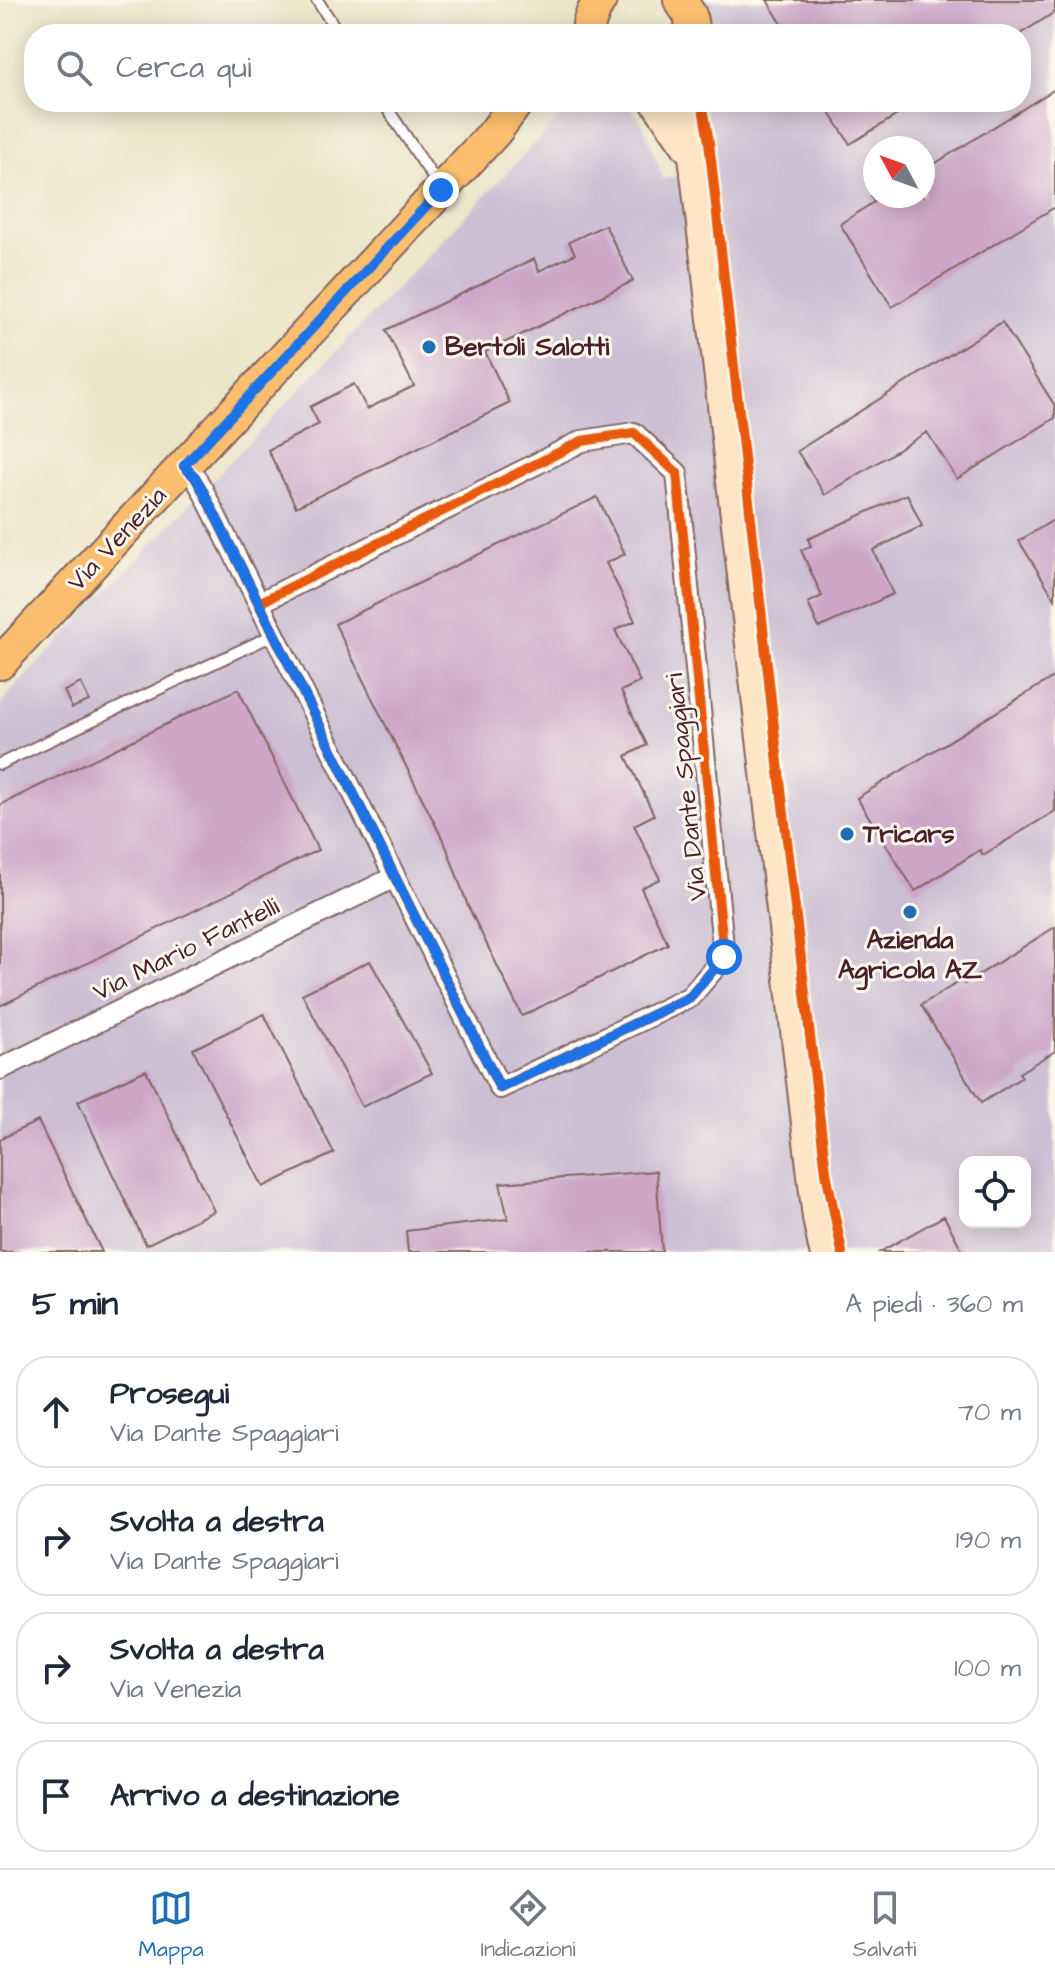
<!DOCTYPE html>
<html lang="it">
<head>
<meta charset="utf-8">
<style>
	body { margin:0; font-family:"Architects Daughter",sans-serif; background:#f6f6f7; color:#1f2937 }
	.controls { position:absolute; right:24px; bottom:24px; display:grid; overflow:hidden; border-radius:16px; box-shadow:0 4px 20px #0003 }
	.controls button { width:72px; height:72px; display:grid; place-items:center; padding:0; border:0; border-bottom:2px solid #e0e1e3; background:#fff; color:#1f2937; font:40px sans-serif }
	.compass { position:absolute; left:863px; top:136px; width:72px; height:72px; border-radius:50%; background:#fff; box-shadow:0 4px 20px #0003; rotate:311deg }
	.stop { position:absolute; width:24px; height:24px; margin:-18px; border:6px solid #1a73e8; border-radius:50%; background:#fff }
	.stop.end { background:#1a73e8; border-color:#fff; box-shadow:0 2px 8px #0008 }
	.list { margin:0; padding:0; list-style:none }
	h2 { display:flex; justify-content:space-between; align-items:center; height:104px; margin:0; padding:0 32px; font-size:34px }
	h2 small { font-size:26px; font-weight:400; color:#747a83 }
	.list li { display:grid; grid-template-columns:52px 1fr auto; gap:24px; align-items:center; box-sizing:border-box; height:112px; margin:0 16px 16px; padding:0 16px; border:2px solid #e0e1e3; border-radius:32px }
	.list b { display:block; font-size:30px; white-space:nowrap }
	.list p { margin:0; font-size:26px; white-space:nowrap; color:#747a83 }
	.list em { font-size:26px; font-style:normal; color:#747a83 }
	.icon { flex:none; width:44px; height:44px; fill:none; stroke:currentColor; stroke-width:2; stroke-linecap:round; stroke-linejoin:round }
	.map { position:relative; flex:none; width:1055px; height:1252px; overflow:hidden }
	.search { position:absolute; background:#fff; box-shadow:0 4px 20px #0003; left:24px; right:24px; top:24px; height:88px; display:flex; align-items:center; gap:20px; box-sizing:border-box; padding:0 28px; border-radius:32px; color:#747a83; font-size:30px }
	.sheet { height:616px; background:#fff }
	nav { display:flex; justify-content:space-around; align-items:center; box-sizing:border-box; height:112px; border-top:2px solid #e0e1e3; background:#fff; font-size:22px; color:#747a83 }
	nav a { display:grid; justify-items:center; gap:4px }
	nav .on { color:#1f6fb2 }
	.map>svg:first-child { display:block }
	.industrial { fill:#ccbed3; fill-rule:evenodd }
	.building { fill:#cea7c8 }
	.lines { fill:none; stroke-linecap:round; stroke-linejoin:round }
	.service-casing { stroke:#826462; stroke-width:14 }
	.minor-casing { stroke:#826462; stroke-width:24 }
	.secondary-casing { stroke:#826462; stroke-width:32 }
	.primary-casing { stroke:#826462; stroke-width:36 }
	.service { stroke:#fff; stroke-width:10 }
	.minor { stroke:#fff; stroke-width:20 }
	.secondary { stroke:#fde5c5; stroke-width:28 }
	.primary { stroke:#fbbe6e; stroke-width:32 }
	.cycleway-casing { stroke:#fbf7ec; stroke-width:15 }
	.cycleway { stroke:#e8590c; stroke-width:10 }
	.route { stroke:#1a73e8; stroke-width:10 }
	.poi-dot { fill:#1f6fb2; stroke:#fbf7ec; stroke-width:3 }
	.labels { text-anchor:middle; dominant-baseline:central; stroke-width:6; stroke-linejoin:round; paint-order:stroke }
	.poi-label { font-size:26px; font-weight:bold; fill:#4a1f2b; stroke:#fbf7ec; text-anchor:start }
	.street-label { font-size:26px; fill:#4a1f2b; stroke:#fbf7ec }
</style>
</head>
<body>
<div class="map">
<svg width="1055" height="1252" viewBox="0 0 1055 1252">
	<rect width="100%" height="100%" fill="#fbf7ec"/>
	<filter id="ink" filterUnits="userSpaceOnUse"><feTurbulence type="fractalNoise" baseFrequency=".0125" numOctaves="2"/><feDisplacementMap in="SourceGraphic" scale="16" xChannelSelector="R" yChannelSelector="G"/><feConvolveMatrix kernelMatrix="1 2 1 2 8 2 1 2 1" color-interpolation-filters="sRGB"/></filter>
	<filter id="wash" filterUnits="userSpaceOnUse"><feTurbulence type="fractalNoise" baseFrequency=".006" numOctaves="4" result="noise"/><feDisplacementMap in="SourceGraphic" scale="32" xChannelSelector="R" yChannelSelector="G"/><feGaussianBlur stdDeviation="1.8" result="paint"/><feColorMatrix in="noise" values="0 0 0 0 0 0 0 0 0 0 0 0 0 0 0 0 0 1.4 0 .05"/><feComposite in="paint" operator="in"/></filter>
	<g filter="url(#wash)">
		<rect width="100%" height="100%" fill="#ebe5c7"/>
		<!-- industrial -->
		<path class="industrial" d="M698,0h357v1252h-1055v-549l568,-594 14,-7h46l15,23 20,54 41,-9v-68h317v-68h-321zM875,148h48v48h-48zM965,1162h60v60h-60z"/>
		<g id="blocks">
			<!-- building -->
			<g class="building">
				<path d="M767,0h288v12l-35,22h-232z"/>
				<path d="M1055,89v118l-163,100 -52,-83 34,-22 -3,-6h52v-25z"/>
				<path d="M823,102h65l9,13 -47,29z"/>
				<path d="M605,225l28,56 -148,71 25,51 -214,104 -28,-57 51,-26 -9,-17 44,-23 13,25 47,-23 -28,-56 148,-71 5,12 36,-17 -6,-12z"/>
				<path d="M1002,322l53,84v12l-98,61 -30,-47 -102,63 -28,-44z"/>
				<path d="M907,494l15,32 -49,24 20,44 -74,34 -11,-25 14,-7 -21,-46 10,-4 -3,-7z"/>
				<path d="M597,497l28,57 -19,9 29,58 -20,9 25,52 -19,9 26,54 -21,11 28,59 -20,10 26,54 -19,9 27,56 -146,72 -54,-110 -22,-60 -111,-222z"/>
				<path d="M1055,519v80l-36,-58z"/>
				<path d="M1055,676v135l-72,44 -3,-5 -65,41 -58,-93z"/>
				<path d="M81,683l8,18 -17,7 -8,-17z"/>
				<path d="M238,689l80,161 -318,156v-201z"/>
				<path d="M1055,927v124l-36,22 3,4 -41,26 -60,-98 41,-25 2,4z"/>
				<path d="M370,961l62,112 -70,34 -60,-113z"/>
				<path d="M264,1014l70,139 -71,34 -70,-138z"/>
				<path d="M146,1070l68,141 -68,34 -68,-144z"/>
				<path d="M38,1121l64,131h-102v-113z"/>
				<path d="M656,1171l6,81h-254l-2,-21 102,-12 -8,-36z"/>
				<path d="M944,1216l19,36h-83z"/>
			</g>
		</g>
	</g>
	<g filter="url(#ink)">
		<use href="#blocks" fill-opacity="0" stroke="#826462" stroke-width="2"/>
		<g class="lines">
			<defs>
				<g id="service">
					<path d="M317,0l22,34"/>
					<path d="M383,102l55,83"/>
					<path d="M0,764l275,-130"/>
				</g>
				<g id="minor">
					<path d="M184,466l11,11 7,12 298,599 190,-91 34,-40 -47,-484 -43,-40 -52,8 -323,162"/>
					<path d="M0,1069l395,-192"/>
				</g>
				<g id="secondary">
					<path d="M655,102l33,47"/>
					<path d="M685,102l8,54 124,1062 7,34"/>
				</g>
				<g id="primary">
					<path d="M680,0l10,15 3,19"/>
					<path d="M588,34c0,-13 5,-23 12,-34"/>
					<path d="M0,663l495,-531 22,-30"/>
				</g>
			</defs>
			<!-- service casing -->
			<use href="#service" class="service-casing"/>
			<!-- minor casing -->
			<use href="#minor" class="minor-casing"/>
			<!-- secondary casing -->
			<use href="#secondary" class="secondary-casing"/>
			<!-- primary casing -->
			<use href="#primary" class="primary-casing"/>
			<!-- service -->
			<use href="#service" class="service"/>
			<!-- minor -->
			<use href="#minor" class="minor"/>
			<!-- secondary -->
			<use href="#secondary" class="secondary"/>
			<!-- primary -->
			<use href="#primary" class="primary"/>
			<defs>
				<g id="cycleway">
					<path d="M702,102l7,40 70,630 47,400 16,80"/>
					<path d="M184,466l11,11 7,12 298,599 190,-91 34,-40 -47,-484 -43,-40 -52,8 -323,162"/>
				</g>
			</defs>
			<!-- cycleway casing -->
			<use href="#cycleway" class="cycleway-casing"/>
			<!-- cycleway -->
			<use href="#cycleway" class="cycleway"/>
		</g>
	</g>
	<g class="lines" filter="url(#ink)">
		<!-- route -->
		<path class="route" d="M441,190l-257,276 11,11 7,12 298,599 190,-91 34,-40"/>
	</g>
	<!-- markers -->
	<g class="poi-dot">
		<circle cx="429" cy="347" r="8"/>
		<circle cx="847" cy="834" r="8"/>
		<circle cx="910" cy="912" r="8"/>
	</g>
	<g class="labels">
		<!-- poi labels -->
		<g class="poi-label">
			<text x="445" y="347">Bertoli Salotti</text>
			<text x="863" y="834">Tricars</text>
			<text x="910" y="940" text-anchor="middle">Azienda<tspan x="910" dy="30">Agricola AZ</tspan></text>
		</g>
		<!-- street labels -->
		<g class="street-label">
			<text transform="translate(117 539) rotate(-47)">Via Venezia</text>
			<text transform="translate(686 787) rotate(-96)">Via Dante Spaggiari</text>
			<text transform="translate(186 949) rotate(-26)">Via Mario Fantelli</text>
		</g>
	</g>
</svg>
<div class="controls">
<button><svg class="icon" aria-label="locate" viewBox="0 0 24 24"><circle cx="12" cy="12" r="6"/><path d="M12 2v4M12 18v4M2 12h4M18 12h4"/></svg></button>
</div>
<svg class="compass" viewBox="-18 -18 36 36"><path d="M0-13l5 13h-10z" fill="#e53935"/><path d="M0 13l5-13h-10z" fill="#747a83"/></svg>
<div class="stop" style="left:724px;top:957px"></div>
<div class="stop end" style="left:441px;top:190px"></div>
<div class="search"><svg class="icon" aria-label="search" viewBox="0 0 24 24"><circle cx="10" cy="10" r="6"/><path d="M15 15l6 6"/></svg>Cerca qui</div>
</div>
<section class="sheet">
<h2>5 min<small>A piedi · 360 m</small></h2>
<ul class="list">
<li><svg class="icon" aria-label="ahead" viewBox="0 0 24 24"><path d="M12 20V5M6 11l6-6 6 6"/></svg><div><b>Prosegui</b><p>Via Dante Spaggiari</p></div><em>70 m</em></li>
<li><svg class="icon" aria-label="right" viewBox="0 0 24 24"><path d="M7 20v-9h11M14 6l5 5-5 5"/></svg><div><b>Svolta a destra</b><p>Via Dante Spaggiari</p></div><em>190 m</em></li>
<li><svg class="icon" aria-label="right" viewBox="0 0 24 24"><path d="M7 20v-9h11M14 6l5 5-5 5"/></svg><div><b>Svolta a destra</b><p>Via Venezia</p></div><em>100 m</em></li>
<li><svg class="icon" aria-label="arrive" viewBox="0 0 24 24"><path d="M6 21V4h12l-3 4 3 4H6"/></svg><div><b>Arrivo a destinazione</b></div></li>
</ul>
</section>
<nav>
<a class="on"><svg class="icon" aria-label="map" viewBox="0 0 24 24"><path d="M3 6l6-2 6 2 6-2v14l-6 2-6-2-6 2zM9 4v14M15 6v14"/></svg>Mappa</a>
<a><svg class="icon" aria-label="directions" viewBox="0 0 24 24"><path d="M12 3l9 9-9 9-9-9zM9 14v-3h6M13 9l2 2-2 2"/></svg>Indicazioni</a>
<a><svg class="icon" aria-label="saved" viewBox="0 0 24 24"><path d="M7 4h10v16l-5-4-5 4z"/></svg>Salvati</a>
</nav>
</body>
</html>
